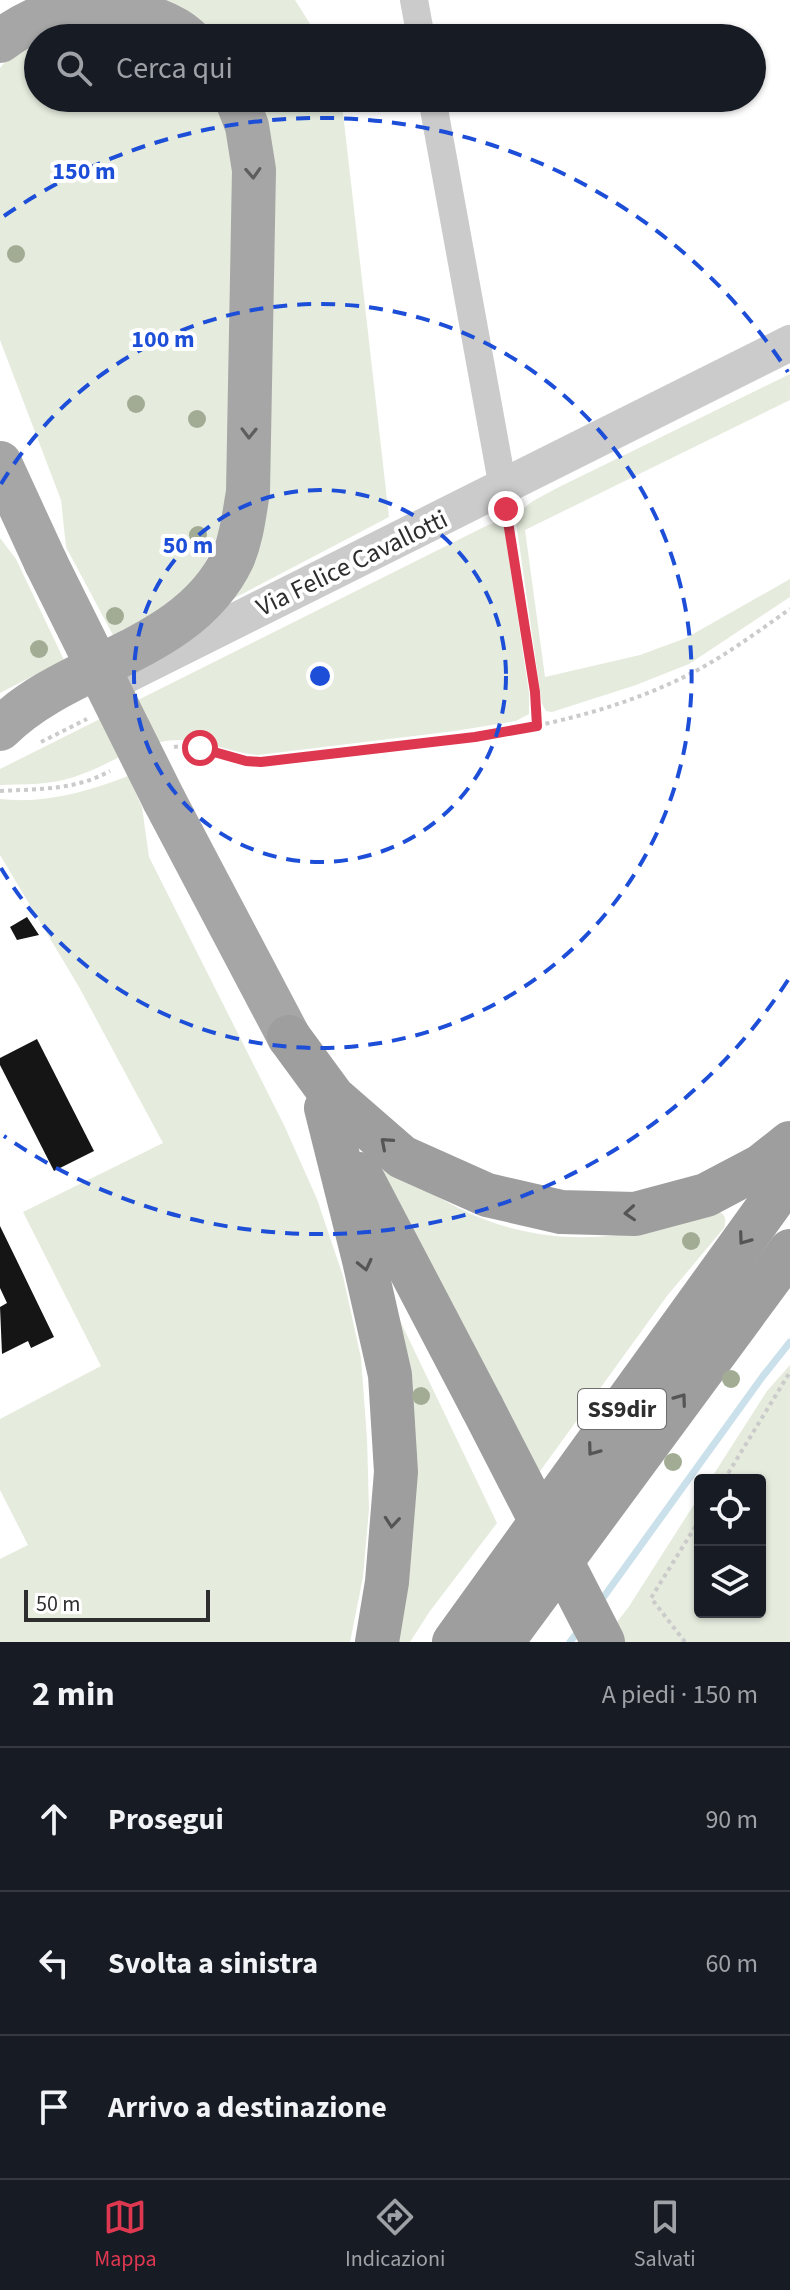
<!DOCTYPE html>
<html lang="it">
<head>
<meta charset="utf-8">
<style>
	body { margin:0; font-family:"Source Sans 3",sans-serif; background:#20242c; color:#f1f3f6 }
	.controls { position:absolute; right:24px; bottom:24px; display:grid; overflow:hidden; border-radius:8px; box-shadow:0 2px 6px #0004 }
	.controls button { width:72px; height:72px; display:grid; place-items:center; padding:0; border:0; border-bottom:2px solid #363941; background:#171b24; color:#f1f3f6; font:40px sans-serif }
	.scale { position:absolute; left:24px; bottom:20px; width:186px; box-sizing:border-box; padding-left:8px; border:4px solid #2e2e2e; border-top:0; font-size:22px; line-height:28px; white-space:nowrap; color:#2e2e2e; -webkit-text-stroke:6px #fff; paint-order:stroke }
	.stop { position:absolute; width:24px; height:24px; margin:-18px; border:6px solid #de3851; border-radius:50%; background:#fff }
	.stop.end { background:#de3851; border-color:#fff; box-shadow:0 2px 8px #0008 }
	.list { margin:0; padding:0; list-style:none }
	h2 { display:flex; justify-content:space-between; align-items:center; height:104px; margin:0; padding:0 32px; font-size:34px }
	h2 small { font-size:26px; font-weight:400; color:#9ea1a6 }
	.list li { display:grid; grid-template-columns:52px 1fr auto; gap:24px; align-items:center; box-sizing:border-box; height:144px; padding:0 32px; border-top:2px solid #363941 }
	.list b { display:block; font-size:30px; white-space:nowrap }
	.list em { font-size:26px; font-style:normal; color:#9ea1a6 }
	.icon { flex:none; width:44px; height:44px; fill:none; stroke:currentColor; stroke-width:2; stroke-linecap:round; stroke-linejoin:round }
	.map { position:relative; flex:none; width:790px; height:1642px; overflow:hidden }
	.search { position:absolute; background:#171b24; box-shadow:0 2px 6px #0004; left:24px; right:24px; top:24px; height:88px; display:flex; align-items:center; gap:20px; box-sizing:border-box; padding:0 28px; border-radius:44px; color:#9ea1a6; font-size:30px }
	.sheet { height:536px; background:#171b24 }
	nav { display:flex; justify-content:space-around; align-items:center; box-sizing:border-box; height:112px; border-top:2px solid #363941; background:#171b24; font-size:22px; color:#9ea1a6 }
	nav a { display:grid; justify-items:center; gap:4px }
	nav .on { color:#de3851 }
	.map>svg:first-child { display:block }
	.green { fill:#e5ebdd }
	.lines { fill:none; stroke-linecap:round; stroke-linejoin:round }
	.stream { stroke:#cae0ea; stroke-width:7 }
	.building { fill:#151515 }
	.path { stroke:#cbcbcb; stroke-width:4; stroke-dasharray:4 4; stroke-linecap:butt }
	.minor { stroke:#cbcbcb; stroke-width:28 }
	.tertiary { stroke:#cbcbcb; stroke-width:36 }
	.primary { stroke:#a6a6a6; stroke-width:44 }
	.trunk { stroke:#9e9e9e; stroke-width:44 }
	.primary-bridge { stroke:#a6a6a6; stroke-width:44 }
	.trunk-bridge { stroke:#9e9e9e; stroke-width:44 }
	.tree { fill:#a2ac94 }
	.oneway { stroke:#5e5e5e }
	.oneway2 { stroke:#555 }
	.route { stroke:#de3851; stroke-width:10 }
	.ring { fill:none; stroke:#1d4ed8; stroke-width:4; stroke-dasharray:14 10 }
	.labels { text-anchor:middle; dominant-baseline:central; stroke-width:8; stroke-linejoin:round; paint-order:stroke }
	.shield { fill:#fff; stroke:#6d6d6d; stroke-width:2 }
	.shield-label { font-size:24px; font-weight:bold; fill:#2e2e2e }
	.street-label { font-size:26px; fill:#2e2e2e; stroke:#fff }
	.centre { fill:#1d4ed8; stroke:#fff; stroke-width:4 }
	.ring-label { font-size:24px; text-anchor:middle; font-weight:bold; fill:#1d4ed8; stroke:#fff; stroke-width:8; stroke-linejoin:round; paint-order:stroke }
</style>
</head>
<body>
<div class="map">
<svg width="790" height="1642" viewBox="0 0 790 1642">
	<rect width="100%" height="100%" fill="#fff"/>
	<!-- green -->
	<g class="green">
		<path d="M147,0h148l24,38h-103l-25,-21z"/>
		<path d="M107,26l40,12h-106l15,-9z"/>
		<path d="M38,40v58h179l18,63 -5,297 -8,68 -23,50 -35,32 -51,27 -47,-88 -5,-47 -61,-160v-272l10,-12z"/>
		<path d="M258,98h82l2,6 47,413 -170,89z"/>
		<path d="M790,374v26l-265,130 20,147 95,-22 46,-17 104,-59v18l-101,67 -53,21 -84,27 -6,-1 -4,-7 -27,-189 18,-14 24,-13z"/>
		<path d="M503,520l26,173v21l-13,7 -61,10 -197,24c-26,-2 -52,-15 -79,-15 -38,0 -70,26 -105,37 -23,8 -50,7 -74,8v-16l488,-244z"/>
		<path d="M0,538l16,21 48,101 -64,33z"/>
		<path d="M128,776l14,31 7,50 135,268 33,74 26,77 18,82 6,81 2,70 -6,68 -13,65h-350v-83l28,-14 -28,-55v-71l101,-53 -78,-154 140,-69 -84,-156 -79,-132v-56c44,5 87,-7 128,-23z"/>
		<path d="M365,1135c18,16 35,35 54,49 66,48 147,64 226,46 24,-5 48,-14 71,-20 9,4 11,8 8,18l-57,68 -129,178 -142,-265z"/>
		<path d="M380,1279l117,244 -67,88 -20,31h-23z"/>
		<path d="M790,1365v277h-189l27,-34 72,-113v117h60v-132h-50l57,-89z"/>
	</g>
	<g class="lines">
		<!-- stream -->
		<g class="stream">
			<path d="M600,1602l163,-226 27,-34"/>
			<path d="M570,1642l11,-14"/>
		</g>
	</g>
	<!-- building -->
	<g class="building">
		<path d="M27,917l12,18 -22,5 -7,-13z"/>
		<path d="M37,1039l57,112 -40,20 -54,-106v-7z"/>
		<path d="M0,1226l54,111 -23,11 -3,-7 -26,13 -2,-47 7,-4 -7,-15z"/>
	</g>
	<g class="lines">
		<!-- path -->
		<g class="path">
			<path d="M508,518l27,174 2,34"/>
			<path d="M41,742l46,-23"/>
			<path d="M174,747c29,-5 58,13 87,15 143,-19 295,-21 427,-87 36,-18 69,-43 102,-66"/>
			<path d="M0,791c39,-2 76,-1 110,-20"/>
			<path d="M724,1480l66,-108"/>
			<path d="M685,1642l-34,-44 49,-79"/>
		</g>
		<!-- minor -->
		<g class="minor">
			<path d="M414,0l7,38"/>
			<path d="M432,98l71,390"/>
		</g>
		<!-- tertiary -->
		<path class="tertiary" d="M127,675l663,-332"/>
		<!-- primary -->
		<g class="primary">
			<path d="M0,41c15,-11 32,-21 50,-27 38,-13 107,-3 138,24"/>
			<path d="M0,463l46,100"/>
			<path d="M0,729c69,-69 188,-76 233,-171 9,-21 11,-43 15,-66l6,-322 -7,-44 -11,-28"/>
			<path d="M164,800l125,237"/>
		</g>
		<!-- trunk -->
		<g class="trunk">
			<path d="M289,1037l44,60 69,60 85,38 74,17 74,2 71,-19 55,-29 29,-23"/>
			<path d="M326,1108l38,152 26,115 6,97 -9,110 -10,60"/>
			<path d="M360,1174l122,233"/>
			<path d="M454,1642l336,-466"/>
			<path d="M502,1642l288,-391"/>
		</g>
		<!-- primary-bridge -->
		<path class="primary-bridge" d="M46,563l118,237"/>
		<!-- trunk-bridge -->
		<path class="trunk-bridge" d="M482,1407l121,235"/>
	</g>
	<!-- trees -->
	<g class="tree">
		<circle cx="16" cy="254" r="9"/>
		<circle cx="136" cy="404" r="9"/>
		<circle cx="197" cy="419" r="9"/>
		<circle cx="198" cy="535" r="9"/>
		<circle cx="115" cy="616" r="9"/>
		<circle cx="39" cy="649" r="9"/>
		<circle cx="691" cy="1241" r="9"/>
		<circle cx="731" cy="1379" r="9"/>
		<circle cx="421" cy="1396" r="9"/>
		<circle cx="673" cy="1462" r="9"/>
	</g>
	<!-- one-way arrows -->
	<defs><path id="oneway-chevron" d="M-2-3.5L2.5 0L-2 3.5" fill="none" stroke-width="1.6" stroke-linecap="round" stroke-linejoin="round" transform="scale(2)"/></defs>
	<g class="oneway">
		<use href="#oneway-chevron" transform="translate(253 173) rotate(87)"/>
		<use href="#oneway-chevron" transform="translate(249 433) rotate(91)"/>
	</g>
	<g class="oneway2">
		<use href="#oneway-chevron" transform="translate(386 1143) rotate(-139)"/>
		<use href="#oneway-chevron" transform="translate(630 1213) rotate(176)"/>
		<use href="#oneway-chevron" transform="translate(744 1239) rotate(126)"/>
		<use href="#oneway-chevron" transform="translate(365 1265) rotate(77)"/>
		<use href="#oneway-chevron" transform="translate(681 1399) rotate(-54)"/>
		<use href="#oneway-chevron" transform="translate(593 1450) rotate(126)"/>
		<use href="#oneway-chevron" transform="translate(392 1522) rotate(95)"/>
	</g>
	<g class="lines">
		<!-- route -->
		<path class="route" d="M200,748l46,13 15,1 214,-25 62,-11 -2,-34 -29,-183"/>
	</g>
	<!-- distance rings -->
	<g class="ring">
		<circle cx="320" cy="676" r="186"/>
		<path d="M1 484A372 372 0 1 1 1 868"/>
		<path d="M788 980A558 558 0 0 1 4 1136M4 216A558 558 0 0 1 788 372"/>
	</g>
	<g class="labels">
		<!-- shield labels -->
		<rect class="shield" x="578" y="1389" width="88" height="40" rx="6"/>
		<g class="shield-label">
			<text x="622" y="1409">SS9dir</text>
		</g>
		<!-- street labels -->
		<g class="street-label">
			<text transform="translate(352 563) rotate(-26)">Via Felice Cavallotti</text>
		</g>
	</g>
	<circle cx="320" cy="676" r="12" class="centre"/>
	<g class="ring-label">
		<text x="84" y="179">150 m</text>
		<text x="163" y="347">100 m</text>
		<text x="188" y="553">50 m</text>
	</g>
</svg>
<div class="controls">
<button><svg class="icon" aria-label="locate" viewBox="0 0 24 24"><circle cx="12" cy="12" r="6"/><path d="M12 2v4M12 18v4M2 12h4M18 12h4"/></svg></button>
<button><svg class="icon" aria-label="layers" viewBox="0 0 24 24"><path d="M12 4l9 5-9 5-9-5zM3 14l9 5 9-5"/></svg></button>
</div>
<div class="scale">50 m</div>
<div class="stop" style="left:200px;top:748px"></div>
<div class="stop end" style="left:506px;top:509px"></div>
<div class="search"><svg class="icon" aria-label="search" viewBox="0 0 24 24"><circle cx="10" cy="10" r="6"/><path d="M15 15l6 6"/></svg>Cerca qui</div>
</div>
<section class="sheet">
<h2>2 min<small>A piedi · 150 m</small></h2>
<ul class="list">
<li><svg class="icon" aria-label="ahead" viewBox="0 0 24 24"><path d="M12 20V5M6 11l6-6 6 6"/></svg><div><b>Prosegui</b></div><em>90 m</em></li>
<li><svg class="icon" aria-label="left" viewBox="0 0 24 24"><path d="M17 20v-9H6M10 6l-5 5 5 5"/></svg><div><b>Svolta a sinistra</b></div><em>60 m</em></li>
<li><svg class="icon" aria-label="arrive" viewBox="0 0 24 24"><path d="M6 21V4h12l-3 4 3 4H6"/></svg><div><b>Arrivo a destinazione</b></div></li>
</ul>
</section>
<nav>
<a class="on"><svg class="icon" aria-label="map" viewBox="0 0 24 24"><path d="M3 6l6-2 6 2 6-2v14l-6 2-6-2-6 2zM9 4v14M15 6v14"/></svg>Mappa</a>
<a><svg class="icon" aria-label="directions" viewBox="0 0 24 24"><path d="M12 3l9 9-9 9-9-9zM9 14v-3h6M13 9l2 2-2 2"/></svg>Indicazioni</a>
<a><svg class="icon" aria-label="saved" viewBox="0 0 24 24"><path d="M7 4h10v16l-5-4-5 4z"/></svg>Salvati</a>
</nav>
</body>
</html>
